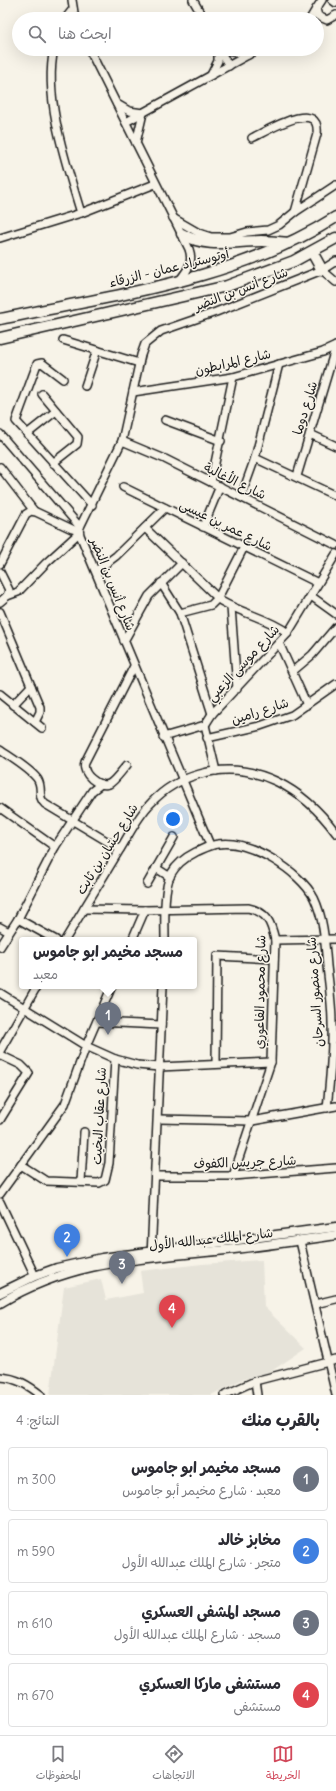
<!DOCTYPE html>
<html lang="ar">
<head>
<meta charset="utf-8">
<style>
	body { margin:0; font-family:Delius,"Playpen Sans Arabic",sans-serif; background:#f7f7f7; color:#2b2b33; direction:rtl }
	.you { position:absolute; left:173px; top:819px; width:14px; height:14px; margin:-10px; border:3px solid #fff; border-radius:50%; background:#1a73e8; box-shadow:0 0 0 6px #1a73e833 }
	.badge { display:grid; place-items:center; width:26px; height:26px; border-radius:50%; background:#d1495b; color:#fff; font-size:13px; font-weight:700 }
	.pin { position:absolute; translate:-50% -33px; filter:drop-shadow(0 1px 2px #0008) }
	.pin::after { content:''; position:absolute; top:21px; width:14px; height:12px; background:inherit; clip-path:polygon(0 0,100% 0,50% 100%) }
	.popup { position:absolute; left:19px; top:937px; width:178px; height:52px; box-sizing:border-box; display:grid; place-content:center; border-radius:4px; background:#fff; filter:drop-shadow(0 1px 3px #0005); font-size:13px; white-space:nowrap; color:#7c7c81 }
	.popup b { font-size:15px; color:#2b2b33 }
	.popup::after { content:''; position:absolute; left:50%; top:100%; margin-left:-8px; border:8px solid transparent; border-top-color:#fff }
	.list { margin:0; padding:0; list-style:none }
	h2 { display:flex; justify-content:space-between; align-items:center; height:52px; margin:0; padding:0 16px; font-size:17px }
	h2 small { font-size:13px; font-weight:400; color:#7c7c81 }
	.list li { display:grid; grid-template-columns:26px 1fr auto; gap:12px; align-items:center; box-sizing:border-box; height:64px; margin:0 8px 8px; padding:0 8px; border:1px solid #e1e1e2; border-radius:4px }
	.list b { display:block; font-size:15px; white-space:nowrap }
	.list p { margin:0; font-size:13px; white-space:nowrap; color:#7c7c81 }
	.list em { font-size:13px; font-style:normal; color:#7c7c81 }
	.icon { flex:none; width:22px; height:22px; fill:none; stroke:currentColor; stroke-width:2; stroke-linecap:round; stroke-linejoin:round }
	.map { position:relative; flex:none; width:336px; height:1395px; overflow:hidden; direction:ltr }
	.search { position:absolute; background:#fff; box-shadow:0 4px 16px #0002; left:12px; right:12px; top:12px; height:44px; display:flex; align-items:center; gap:10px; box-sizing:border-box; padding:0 14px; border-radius:22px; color:#7c7c81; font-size:15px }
	.sheet { height:340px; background:#fff }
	nav { display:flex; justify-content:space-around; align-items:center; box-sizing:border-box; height:56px; border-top:1px solid #e1e1e2; background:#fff; font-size:11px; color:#7c7c81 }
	nav a { display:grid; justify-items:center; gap:2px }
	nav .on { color:#d1495b }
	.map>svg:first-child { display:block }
	.built { fill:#e6e3d9 }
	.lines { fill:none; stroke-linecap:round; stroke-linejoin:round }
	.minor-casing { stroke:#1c1c1c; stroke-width:10 }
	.major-casing { stroke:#1c1c1c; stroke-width:11 }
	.highway-casing { stroke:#1c1c1c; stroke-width:13 }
	.minor { stroke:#f7f3e8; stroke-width:7 }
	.major { stroke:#f7f3e8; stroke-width:8 }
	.highway { stroke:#f7f3e8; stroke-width:10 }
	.labels { text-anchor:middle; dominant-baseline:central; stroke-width:3; stroke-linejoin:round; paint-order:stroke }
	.street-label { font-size:13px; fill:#1c1c1c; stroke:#f7f3e8 }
</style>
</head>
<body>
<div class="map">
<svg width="336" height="1395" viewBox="0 0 336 1395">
	<rect width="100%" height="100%" fill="#f7f3e8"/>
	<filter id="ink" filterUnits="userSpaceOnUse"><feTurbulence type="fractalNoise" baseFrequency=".025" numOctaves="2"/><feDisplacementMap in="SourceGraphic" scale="8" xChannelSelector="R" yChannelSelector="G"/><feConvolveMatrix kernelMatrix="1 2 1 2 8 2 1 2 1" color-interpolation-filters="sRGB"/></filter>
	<g filter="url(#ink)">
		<!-- built -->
		<path class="built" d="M262,1260l2,47 42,41 -36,24 -29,8 -30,15h-161l14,-108 37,-8 5,21 37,-7 -3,-22 62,-7z"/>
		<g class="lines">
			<defs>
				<g id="minor">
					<path d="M72,0l3,19"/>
					<path d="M193,0l11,19"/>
					<path d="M322,0l-6,9 2,7 9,4 9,-5"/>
					<path d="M332,0l4,3"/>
					<path d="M65,19l8,-10"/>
					<path d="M310,19l6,-10"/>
					<path d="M54,49c-11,49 13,117 27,164"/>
					<path d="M89,49l100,200c5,14 -2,22 -10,32"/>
					<path d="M219,49l10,17"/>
					<path d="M224,49l24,6"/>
					<path d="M211,75l7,-14v-12"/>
					<path d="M117,104l12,7 14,2 -7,30"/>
					<path d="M126,122l133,-73"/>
					<path d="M252,138c13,-6 69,-41 65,-4l-22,78"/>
					<path d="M173,218l26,15 12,4h19l17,-5 21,-2 11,-5 16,-13 41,-27"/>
					<path d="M0,238l81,-25 74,-29"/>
					<path d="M322,270l14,12"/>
					<path d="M63,340l76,23"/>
					<path d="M63,379l-21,-16 -5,1 -21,57 76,84"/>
					<path d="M85,386l12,-36"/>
					<path d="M133,392l100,-15 90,-25 13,-6"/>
					<path d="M42,394l36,43 -1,7 -24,19"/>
					<path d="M165,420l56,21"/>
					<path d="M0,434l80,93"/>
					<path d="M27,434l29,-23"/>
					<path d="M310,434l26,12"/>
					<path d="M122,441l43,18 171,86"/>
					<path d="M255,458l81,38"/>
					<path d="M0,467l34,44"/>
					<path d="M297,476l39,-130"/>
					<path d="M211,482l22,-105"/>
					<path d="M123,487l195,96"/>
					<path d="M241,497l14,-39 24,-94"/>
					<path d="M203,527l17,-41"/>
					<path d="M145,528l76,73c22,13 47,17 67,32"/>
					<path d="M0,564l26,-50 5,-3 5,1 36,17 7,2"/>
					<path d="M96,571l20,-15 49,-48"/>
					<path d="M0,572l9,18 -2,6 -7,6"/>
					<path d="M161,583l19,30 32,101"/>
					<path d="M7,596l11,-4 28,-29 33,-30"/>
					<path d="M311,596l25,18"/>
					<path d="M231,607l6,82"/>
					<path d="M0,612l40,95v5l-5,10"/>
					<path d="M180,613l31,-8 7,-7 26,-51"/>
					<path d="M124,641l25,-45 33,-33"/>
					<path d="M279,643l28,62"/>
					<path d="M293,671l19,-16 24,-28"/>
					<path d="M0,694l42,34"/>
					<path d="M13,705l18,-19"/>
					<path d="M205,725l11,46"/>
					<path d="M163,737l42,-12 7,-11 76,-81 48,-79"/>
					<path d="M207,738l53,-12 32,-11 44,-31"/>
					<path d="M0,750c10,7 32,20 38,30 5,9 -1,17 7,24l75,45"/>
					<path d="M127,765c-5,5 -12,16 -18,19 -10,4 -28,-10 -24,-22l49,-96"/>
					<path d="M0,808l55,39"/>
					<path d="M210,845l-130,-310 -1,-6 43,-88 19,-86 4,-11 16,-13 55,-19 106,-42 14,-9"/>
					<path d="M156,868l14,9"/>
					<path d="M147,884l27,-47"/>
					<path d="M84,909l61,1 103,-2c19,4 23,14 27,32l-4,122 -38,114"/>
					<path d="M18,919l38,21"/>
					<path d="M0,927l9,5"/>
					<path d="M65,940c18,-30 36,-59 54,-89 10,-16 18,-34 32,-48 13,-14 30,-24 49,-29 54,-15 104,15 136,59"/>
					<path d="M132,940l13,-30"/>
					<path d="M165,940c0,-17 -2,-51 6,-66 5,-9 15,-17 25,-22 7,-3 14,-7 22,-8 31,-5 82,27 96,54 10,21 11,45 13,68 2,19 5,38 5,57 1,28 -2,57 -5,85"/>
					<path d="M275,940l61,-1"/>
					<path d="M0,947l18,-28 37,-72 37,-56 9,-7"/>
					<path d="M0,993l86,53 29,13 22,6 22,2 112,-5"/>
					<path d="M97,1022l64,3"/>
					<path d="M0,1051l37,-65"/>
					<path d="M0,1055l21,10 8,8 -29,47"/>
					<path d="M216,1064l1,-108 57,3"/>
					<path d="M158,1119l94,2 84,-15"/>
					<path d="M21,1165l25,16 53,2 6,-3 4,-17 6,-104"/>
					<path d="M155,1176h78l103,-8"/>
					<path d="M81,1182l3,-50"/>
					<path d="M0,1194l65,-90 21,-58 26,-60"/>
					<path d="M0,1202l35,74"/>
					<path d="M300,1241l36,154"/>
					<path d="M151,1257l12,-271"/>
					<path d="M315,1304l21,-5"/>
					<path d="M0,1377c17,1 28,8 41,18"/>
					<path d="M255,1381l2,14"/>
					<path d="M224,1395l31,-14 81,-21"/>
				</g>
				<g id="major">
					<path d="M0,1293l35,-17 22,-8 45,-10 234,-31"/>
					<path d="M0,1303c70,-42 137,-44 216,-52 40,-4 80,-10 120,-16"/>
				</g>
				<g id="highway">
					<path d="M182,234c26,15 51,7 79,7 9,0 18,1 28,2"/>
					<path d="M312,252l10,18"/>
					<path d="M0,319c114,-24 237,-39 336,-102"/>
					<path d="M0,338l227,-52 67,-25 42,-23"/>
				</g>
			</defs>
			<!-- minor casing -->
			<use href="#minor" class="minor-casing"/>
			<!-- major casing -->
			<use href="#major" class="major-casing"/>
			<!-- highway casing -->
			<use href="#highway" class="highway-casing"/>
			<!-- minor -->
			<use href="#minor" class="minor"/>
			<!-- major -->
			<use href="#major" class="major"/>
			<!-- highway -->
			<use href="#highway" class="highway"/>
		</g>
	</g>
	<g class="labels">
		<!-- street labels -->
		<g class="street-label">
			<text transform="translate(169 268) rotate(-14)">أوتوستراد عمان - الزرقاء</text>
			<text transform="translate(241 289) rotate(-21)">شارع أنس بن النضر</text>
			<text transform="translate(233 362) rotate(-13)">شارع المرابطون</text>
			<text transform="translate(305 408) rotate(-73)">شارع دوما</text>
			<text transform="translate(235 481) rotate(26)">شارع الأغالبة</text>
			<text transform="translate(226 525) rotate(26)">شارع عمر بن عيسى</text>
			<text transform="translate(113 584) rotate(68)">شارع أنس بن النضر</text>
			<text transform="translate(243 663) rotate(-47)">شارع موسى الزعبي</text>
			<text transform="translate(260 711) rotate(-18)">شارع رامين</text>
			<text transform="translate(107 849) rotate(-58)">شارع حسّان بن ثابت</text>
			<text transform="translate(260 992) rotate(-89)">شارع محمود الفاعوري</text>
			<text transform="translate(315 992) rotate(-94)">شارع منصور السرحان</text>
			<text transform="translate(99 1116) rotate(-87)">شارع عقاب البخيت</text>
			<text transform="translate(245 1162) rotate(-2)">شارع جريس الكفوف</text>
			<text transform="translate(211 1239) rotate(-6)">شارع الملك عبدالله الأول</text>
		</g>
	</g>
</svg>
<div class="you"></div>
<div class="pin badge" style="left:108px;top:1035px;background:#6b7280">1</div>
<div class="popup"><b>مسجد مخيمر ابو جاموس</b>معبد</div>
<div class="pin badge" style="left:67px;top:1257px;background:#3f7fe0">2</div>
<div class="pin badge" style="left:122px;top:1284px;background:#6b7280">3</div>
<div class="pin badge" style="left:172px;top:1328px;background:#e0444e">4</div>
<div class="search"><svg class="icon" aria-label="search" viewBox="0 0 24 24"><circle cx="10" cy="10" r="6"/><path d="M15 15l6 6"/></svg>ابحث هنا</div>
</div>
<section class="sheet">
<h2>بالقرب منك<small>النتائج: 4</small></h2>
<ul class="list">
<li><span class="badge" style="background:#6b7280">1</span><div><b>مسجد مخيمر ابو جاموس</b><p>معبد · شارع مخيمر أبو جاموس</p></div><em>300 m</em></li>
<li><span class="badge" style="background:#3f7fe0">2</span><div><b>مخابز خالد</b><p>متجر · شارع الملك عبدالله الأول</p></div><em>590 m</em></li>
<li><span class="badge" style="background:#6b7280">3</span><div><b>مسجد المشفى العسكري</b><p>مسجد · شارع الملك عبدالله الأول</p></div><em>610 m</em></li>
<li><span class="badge" style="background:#e0444e">4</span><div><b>مستشفى ماركا العسكري</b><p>مستشفى</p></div><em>670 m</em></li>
</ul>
</section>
<nav>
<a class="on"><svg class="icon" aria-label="map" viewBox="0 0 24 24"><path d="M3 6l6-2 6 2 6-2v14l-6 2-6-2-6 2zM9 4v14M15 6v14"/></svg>الخريطة</a>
<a><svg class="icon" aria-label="directions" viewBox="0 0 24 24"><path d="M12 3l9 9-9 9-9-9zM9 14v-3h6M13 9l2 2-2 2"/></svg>الاتجاهات</a>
<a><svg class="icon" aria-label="saved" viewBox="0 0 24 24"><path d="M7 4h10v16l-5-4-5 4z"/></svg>المحفوظات</a>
</nav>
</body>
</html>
